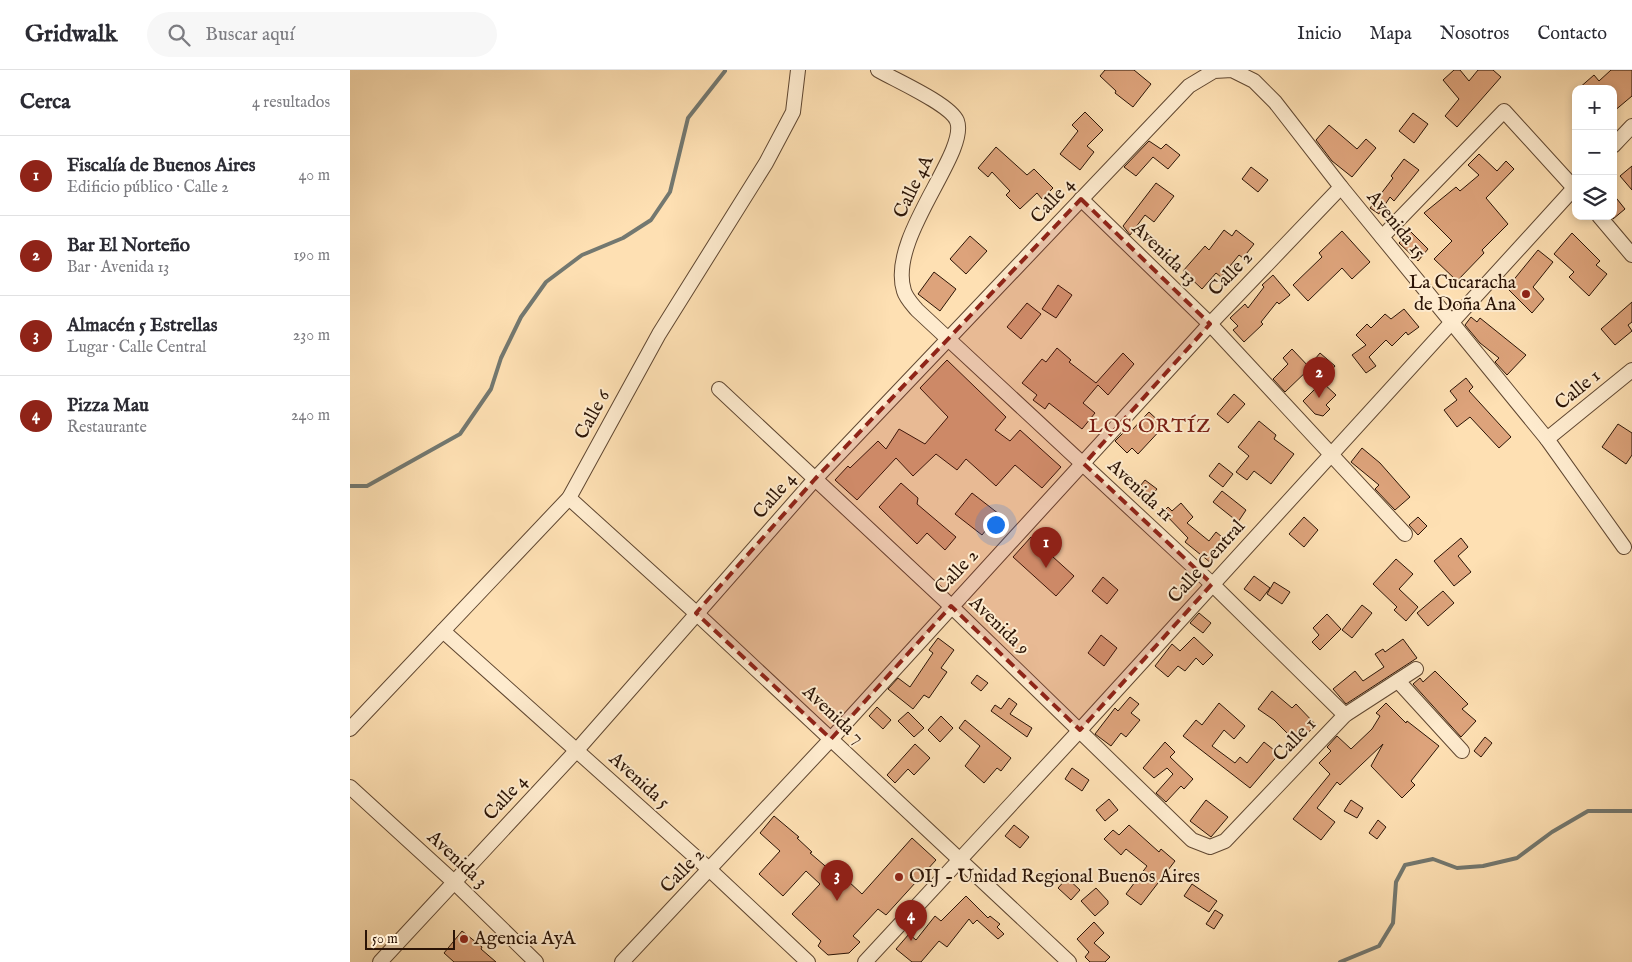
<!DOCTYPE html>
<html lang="es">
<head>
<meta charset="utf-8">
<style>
	body { margin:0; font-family:"IM FELL English",serif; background:#f7f7f7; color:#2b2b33 }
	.controls { position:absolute; right:15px; top:15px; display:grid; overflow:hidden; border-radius:10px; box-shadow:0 2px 8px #0003 }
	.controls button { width:45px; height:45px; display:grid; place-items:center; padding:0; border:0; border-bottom:1px solid #e1e1e2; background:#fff; color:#2b2b33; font:25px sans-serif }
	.scale { position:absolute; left:15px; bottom:12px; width:90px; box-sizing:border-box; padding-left:5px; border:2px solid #2b1406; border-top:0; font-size:14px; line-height:18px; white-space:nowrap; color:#2b1406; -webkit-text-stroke:4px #feebce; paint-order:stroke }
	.you { position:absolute; left:645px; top:454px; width:18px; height:18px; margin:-12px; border:4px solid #fff; border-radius:50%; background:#1a73e8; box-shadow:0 0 0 8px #1a73e833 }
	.badge { display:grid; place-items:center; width:32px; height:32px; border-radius:50%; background:#8f2418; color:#fff; font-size:16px; font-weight:700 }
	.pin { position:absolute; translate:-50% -41px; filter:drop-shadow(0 1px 2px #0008) }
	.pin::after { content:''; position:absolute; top:26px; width:18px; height:15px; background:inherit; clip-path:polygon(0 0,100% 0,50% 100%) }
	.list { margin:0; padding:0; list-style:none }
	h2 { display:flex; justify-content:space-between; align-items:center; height:65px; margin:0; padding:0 20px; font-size:21px }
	h2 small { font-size:16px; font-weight:400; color:#7c7c81 }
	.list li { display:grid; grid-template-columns:32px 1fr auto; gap:15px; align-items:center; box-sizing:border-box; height:80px; padding:0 20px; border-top:1px solid #e1e1e2 }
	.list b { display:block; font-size:19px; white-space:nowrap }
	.list p { margin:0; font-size:16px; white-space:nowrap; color:#7c7c81 }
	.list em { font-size:16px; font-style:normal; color:#7c7c81 }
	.icon { flex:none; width:28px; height:28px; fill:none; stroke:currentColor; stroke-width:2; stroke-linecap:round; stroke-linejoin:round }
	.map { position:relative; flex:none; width:1282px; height:892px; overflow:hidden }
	header { display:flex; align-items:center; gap:30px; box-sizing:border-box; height:70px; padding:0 25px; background:#fff; border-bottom:1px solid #e1e1e2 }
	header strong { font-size:24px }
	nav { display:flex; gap:28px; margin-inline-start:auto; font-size:18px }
	.search { width:350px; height:45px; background:#f7f7f7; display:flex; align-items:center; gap:12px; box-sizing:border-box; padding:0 18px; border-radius:28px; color:#7c7c81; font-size:19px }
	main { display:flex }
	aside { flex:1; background:#fff }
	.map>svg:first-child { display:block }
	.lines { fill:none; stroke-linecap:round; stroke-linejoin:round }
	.stream { stroke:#737870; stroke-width:4 }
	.building { fill:#dda37b; stroke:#2b1406 }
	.minor-casing { stroke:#604731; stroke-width:16 }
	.minor { stroke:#feebce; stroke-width:14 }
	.marked { fill:#8f2418; fill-opacity:0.2; stroke:#8f2418; stroke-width:4; stroke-dasharray:10 6; stroke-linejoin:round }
	.poi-dot { fill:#8f2418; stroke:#feebce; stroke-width:2 }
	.labels { text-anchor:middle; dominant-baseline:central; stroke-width:4; stroke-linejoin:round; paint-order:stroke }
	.street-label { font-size:19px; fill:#2b1406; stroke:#feebce }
	.poi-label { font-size:19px; fill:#2b1406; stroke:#feebce; text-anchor:start }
	.neighbourhood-label { font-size:20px; letter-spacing:1px; fill:#7a1f14; stroke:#feebce }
</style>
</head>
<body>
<header>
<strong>Gridwalk</strong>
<div class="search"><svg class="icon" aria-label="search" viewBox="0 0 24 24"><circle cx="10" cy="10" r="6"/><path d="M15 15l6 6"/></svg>Buscar aquí</div>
<nav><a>Inicio</a><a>Mapa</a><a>Nosotros</a><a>Contacto</a></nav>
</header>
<main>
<aside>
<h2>Cerca<small>4 resultados</small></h2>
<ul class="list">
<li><span class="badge">1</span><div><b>Fiscalía de Buenos Aires</b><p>Edificio público · Calle 2</p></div><em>40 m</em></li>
<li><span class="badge">2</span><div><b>Bar El Norteño</b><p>Bar · Avenida 13</p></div><em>190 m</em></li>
<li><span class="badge">3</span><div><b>Almacén 5 Estrellas</b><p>Lugar · Calle Central</p></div><em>230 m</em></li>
<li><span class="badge">4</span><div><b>Pizza Mau</b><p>Restaurante</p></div><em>240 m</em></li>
</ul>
</aside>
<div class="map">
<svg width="1282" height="892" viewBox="0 0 1282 892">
	<rect width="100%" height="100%" fill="#fee0b3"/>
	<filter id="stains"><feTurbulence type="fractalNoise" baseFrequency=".004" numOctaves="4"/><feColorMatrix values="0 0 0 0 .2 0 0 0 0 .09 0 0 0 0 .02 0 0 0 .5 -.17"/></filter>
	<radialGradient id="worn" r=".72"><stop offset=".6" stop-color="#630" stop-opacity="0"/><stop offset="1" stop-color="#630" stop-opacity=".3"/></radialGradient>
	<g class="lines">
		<!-- stream -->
		<g class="stream">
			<path d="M0,416h17l93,-52 31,-45 10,-31 20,-41 25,-35 36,-27 41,-17 28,-18 19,-28 18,-74 37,-47"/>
			<path d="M990,892l39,-16 14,-23 3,-41 9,-17 28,-6 24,9 26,-2 34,-8 35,-26 36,-21h44"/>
		</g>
	</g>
	<!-- building -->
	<g class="building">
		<path d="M755,0h29l17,14 -18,23 -18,-14 1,-2 -16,-15z"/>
		<path d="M1104,0h6l9,11 9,-11h15l8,7 -44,50 -12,-11 14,-17 -16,-19z"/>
		<path d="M1261,0h21v26l-19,16v-23h-35l16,-14 5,6z"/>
		<path d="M735,42l18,18 -16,16 7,6 -14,18 -20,-16 18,-23 -6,-6z"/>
		<path d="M1063,43l15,11 -14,19 -15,-12z"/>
		<path d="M979,55l28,24 9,-10 10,9 -24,29 -20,-16 -16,-21z"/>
		<path d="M799,71l12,8 5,-5 14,11 -12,14 -15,-12 -17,19 -12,-9z"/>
		<path d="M646,77l31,28 7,-6 19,19 -11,11 -5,-6 -17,16 -14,-14 4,-4 -18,-19 -4,5 -10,-9z"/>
		<path d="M1129,84l18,17 9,-10 8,8 -28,29 22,26 -26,26 2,3 -27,28 -23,-22 18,-18 -28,-28 32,-26 4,4 19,-16 -11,-10z"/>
		<path d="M1054,89l15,11 -25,31 -4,-4 -11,17 -9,-6 23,-30 -2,-2z"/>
		<path d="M1282,96v24l-12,-14z"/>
		<path d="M901,97l17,13 -10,12 -16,-13z"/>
		<path d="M806,113l18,13 -20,26 -9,-7 -15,20 -7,-9z"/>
		<path d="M1263,124l12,15 -12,10z"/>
		<path d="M874,160l8,6 4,-6 18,14 -11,14 -4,-3 -18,22 -5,-4 -14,16 -19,-18 22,-25 4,4z"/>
		<path d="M992,161l28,31 -18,17 -10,-11 -34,33 -15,-16 29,-28 -3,-4z"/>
		<path d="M1060,161l18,18 -10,12 -19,-18z"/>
		<path d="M1222,163l28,28 -4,4 11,9 -18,22 -20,-19 5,-5 -20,-18z"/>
		<path d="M620,166l17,15 -21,23 -16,-15z"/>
		<path d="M1188,180l15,12 -20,25 11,12 -12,14 -25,-25z"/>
		<path d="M584,202l22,17 -16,22 -22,-17z"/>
		<path d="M923,205l17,20 -11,9 -2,-2 -16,20 2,2 -19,18 -11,-12 5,-4 -8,-8 15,-14 3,4 16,-21 -2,-2z"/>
		<path d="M708,215l14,10 -16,23 -14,-9z"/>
		<path d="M1282,232v20l-4,3 4,6 -17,14 -14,-16z"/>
		<path d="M677,233l14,11 -20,25 -14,-12z"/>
		<path d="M1054,239l15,18 -11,8 -2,-3 -14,14 -6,-6 -17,17 7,9 -10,7 -14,-18 14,-10 -10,-10 11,-11 4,4 14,-14 6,5z"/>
		<path d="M1121,247l6,5 3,-4 46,37 -19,20 -12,-13 4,-4 -19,-15 -15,-18z"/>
		<path d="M707,278l14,12 -2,2 27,21 27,-30 11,11 -26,31 -10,-10 -15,18 12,10 -13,16 -33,-26 -4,6 -12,-9 4,-5 -15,-12 20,-24 4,3z"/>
		<path d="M942,279l18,19 -25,24 -12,-13 15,-15 -5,-6z"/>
		<path d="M970,283l15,13 -10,12 -15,-13z"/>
		<path d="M597,290l59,57 -11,13 15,11 10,-11 41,37 -19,21 -27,-23 -19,21 -30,-27 -9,11 -21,-16 -23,22 -17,-18 -39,42 -22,-20 13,-14 2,2 28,-27 8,8 13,-20 26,15 23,-27 -28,-29z"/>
		<path d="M1116,308l7,9 -4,4 42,46 -12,11 -29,-31 -13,10 -13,-17 13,-10 -7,-9z"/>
		<path d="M972,312l14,13 -10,10 4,4 -7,7 -8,-2 -12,-13z"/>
		<path d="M884,324l11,10 -17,19 -11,-9z"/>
		<path d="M799,342l15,14 -26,28 -6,-6 -5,5 -12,-12 13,-13 3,3z"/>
		<path d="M909,351l17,14 -2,4 20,15 -23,30 -17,-13 -7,9 -11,-8 13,-16 -11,-9z"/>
		<path d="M1268,354l14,9v22l-6,9 -24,-17z"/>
		<path d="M1012,378l18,15 30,34 -15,13 -20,-21 4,-4 -28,-23z"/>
		<path d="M869,393l14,11 -10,13 -14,-11z"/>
		<path d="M795,410l12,9 -9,11 -12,-9z"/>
		<path d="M551,413l17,15 -1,6 39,33 -11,13 -18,-17 -10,11 -38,-37z"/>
		<path d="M872,421l24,19 -8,12 -25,-20z"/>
		<path d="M622,423l27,21 -17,21 -27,-21z"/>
		<path d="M831,433l12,14 -6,6 22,18 7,-9 12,10 -17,21 -26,-21 3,-4 -25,-26 5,-5 4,4z"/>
		<path d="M954,447l14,13 -14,17 -15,-13z"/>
		<path d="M1068,447l9,9 -9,9 -9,-10z"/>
		<path d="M681,467l43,39 -18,20 -43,-39z"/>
		<path d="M1111,468l7,9 -10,9 13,16 -17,14 -20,-25z"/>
		<path d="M1046,489l17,15 -14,15 19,18 -12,14 -12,-11 3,-3 -24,-23z"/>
		<path d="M904,506l16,12 -10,13 -16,-12z"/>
		<path d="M753,507l15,13 -11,14 -15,-13z"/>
		<path d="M924,512l16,10 -8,12 -15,-10z"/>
		<path d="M1093,521l11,12 -26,23 -11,-13z"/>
		<path d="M1012,535l10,8 -20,25 -10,-8z"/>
		<path d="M849,543l12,10 -8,10 -13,-10z"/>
		<path d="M977,544l14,15 -21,21 -8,-8 7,-7 -6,-7z"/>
		<path d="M751,565l16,13 -13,18 -16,-13z"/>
		<path d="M844,567l19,18 -10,10 -7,-7 -11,13 -7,-5 -10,11 -13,-11 17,-22 8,7z"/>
		<path d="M588,568l16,12 -13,18 6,4 -18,26 -5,-3 -11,14 -25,-20 10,-11 12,9 23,-34 -4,-3z"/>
		<path d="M1053,569l14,19 -71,46 -13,-15 22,-18 8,10 21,-14 -9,-13 8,-5 2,3z"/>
		<path d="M1085,601l33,33 -6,5 14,12 -15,16 -48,-53 7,-6 3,4z"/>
		<path d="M627,605l11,8 -7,8 -10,-8z"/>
		<path d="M922,621l20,17 4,-4 20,21 -19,18 -23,-23 -16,-11z"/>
		<path d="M780,627l9,7 -8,9 9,7 -14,17 -5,-4 -10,13 -16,-12 20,-26 3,3z"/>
		<path d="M659,628l8,6 -7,10 22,14 -5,9 -36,-26 4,-6 6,4z"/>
		<path d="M869,633l26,23 -11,13 -10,-9 -12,16 23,17 5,-6 7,6 17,-21 15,12 -29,34 -67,-52 13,-16 6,5z"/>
		<path d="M1036,633l20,20 1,-2 32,25 -28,35 4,4 -13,13 -31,-32 12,-22 -43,41 -3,-3 -20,26 18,14 -14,18 -28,-21 37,-45 -11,-11 12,-12 -4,-4 10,-11 14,13 21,-20 8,-13 -4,-3z"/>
		<path d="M527,637l14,13 -8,9 -14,-13z"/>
		<path d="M558,642l16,16 -10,9 -16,-16z"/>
		<path d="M591,646l12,12 -13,14 -12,-12z"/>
		<path d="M615,650l46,38 -10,13 -4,-3 -13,15 -19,-17 15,-20 -21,-18z"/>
		<path d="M1135,667l7,6 -11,14 -7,-6z"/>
		<path d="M815,672l10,10 -5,5 23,22 -9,10 -3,-3 -15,16 -10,-9 17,-19 -6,-6 -13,10 -11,-10z"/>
		<path d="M565,674l15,14 -16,17 -6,-6 -13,14 -8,-8z"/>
		<path d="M722,698l17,12 -7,11 -17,-12z"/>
		<path d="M759,729l9,11 -13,11 -9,-11z"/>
		<path d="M856,730l22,17 -17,20 -21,-16z"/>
		<path d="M1001,730l12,8 -6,10 -13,-7z"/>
		<path d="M424,746l25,21 -2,1 15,14 -2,1 21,18 3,-3 28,26 50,-56 24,22 -50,55 -8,-6 -25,27 7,6 -11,11 -21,2 -10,-9 3,-5 -29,-27 28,-30 -14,-13 -23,25 -24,-22 21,-23 -20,-18z"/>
		<path d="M1028,750l8,7 -9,12 -8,-6z"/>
		<path d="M664,755l15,12 -9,11 -15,-12z"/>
		<path d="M779,755l30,27 2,-3 14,12 -34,44 -15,-11 21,-28 -21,-17 -5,6 -17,-16 9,-9 6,5z"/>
		<path d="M717,808l13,12 -9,10 -13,-12z"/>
		<path d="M842,814l25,17 -8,11 -25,-16z"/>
		<path d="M746,818l12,13v3l-13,12 -14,-15z"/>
		<path d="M616,826l22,22 2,-2 10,8 -3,3 7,7 -6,5 -21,-19 -4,4 -4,-5 -22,28 -8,-6 -18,21h-9l-16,-13 13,-15 7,6 19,-24 6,5z"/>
		<path d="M865,840l8,5 -9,14 -8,-5z"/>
		<path d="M744,852l10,11 -10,10 16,14 -5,5h-15l-5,-5 4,-5 -12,-13z"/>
		<path d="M112,861l20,16 -1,2 15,13h-42l-10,-9z"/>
	</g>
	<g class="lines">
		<defs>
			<g id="minor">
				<path d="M528,0c17,10 72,34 79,51 12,32 -70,117 -53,170 2,7 8,13 13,19l295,274 133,131"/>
				<path d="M1263,76l19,-20"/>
				<path d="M731,129l129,125 195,210"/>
				<path d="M1249,146l33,39"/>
				<path d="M1032,167l122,-126 72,79"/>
				<path d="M369,319l232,217 241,234 18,7 15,-6 120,-126 71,-46"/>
				<path d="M1197,369l85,-69"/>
				<path d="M219,428l127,115 373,349"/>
				<path d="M93,561l267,239 98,92"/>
				<path d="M1048,611l64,70"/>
				<path d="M0,659l219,-231 90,-164 107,-171 27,-51 5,-42"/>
				<path d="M0,717l104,95 82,80"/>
				<path d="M30,892l197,-212 238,-271 374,-393 25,-15 18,-1 22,11 21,21 66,85 206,252 77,108"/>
				<path d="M272,892l209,-223 379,-415 131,-137"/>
				<path d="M515,892l215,-232 496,-544"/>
			</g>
		</defs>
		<!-- minor casing -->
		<use href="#minor" class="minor-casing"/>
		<!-- minor -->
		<use href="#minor" class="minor"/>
	</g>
	<!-- marked area -->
	<path class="marked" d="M731,129l129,125 -126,140 128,120 -132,146 -129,-124 -120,133 -135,-126 119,-134z"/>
	<!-- markers -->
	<g class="poi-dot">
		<circle cx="1176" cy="224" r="5"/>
		<circle cx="549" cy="807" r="5"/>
		<circle cx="114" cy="869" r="5"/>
	</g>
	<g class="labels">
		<!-- street labels -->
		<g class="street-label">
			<text transform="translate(564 117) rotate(-64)">Calle 4A</text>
			<text transform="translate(703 131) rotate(-47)">Calle 4</text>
			<text transform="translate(1046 155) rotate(51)">Avenida 15</text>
			<text transform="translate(814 184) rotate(44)">Avenida 13</text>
			<text transform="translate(881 204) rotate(-46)">Calle 2</text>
			<text transform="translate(1228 320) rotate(-39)">Calle 1</text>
			<text transform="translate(243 345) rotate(-61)">Calle 6</text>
			<text transform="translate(790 421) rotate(43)">Avenida 11</text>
			<text transform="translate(425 426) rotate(-49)">Calle 4</text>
			<text transform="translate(857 492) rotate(-48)">Calle Central</text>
			<text transform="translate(607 502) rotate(-47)">Calle 2</text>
			<text transform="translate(649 556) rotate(44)">Avenida 9</text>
			<text transform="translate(483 645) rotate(43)">Avenida 7</text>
			<text transform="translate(945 670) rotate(-46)">Calle 1</text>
			<text transform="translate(289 711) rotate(42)">Avenida 5</text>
			<text transform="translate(156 728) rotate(-47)">Calle 4</text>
			<text transform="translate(107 790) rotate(43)">Avenida 3</text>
			<text transform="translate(333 801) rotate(-46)">Calle 2</text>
		</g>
		<!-- poi labels -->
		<g class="poi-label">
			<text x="1166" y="213" text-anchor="end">La Cucaracha<tspan x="1166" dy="22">de Doña Ana</tspan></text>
			<text x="559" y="807">OIJ - Unidad Regional Buenos Aires</text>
			<text x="124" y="869">Agencia AyA</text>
		</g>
		<!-- neighbourhood labels -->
		<g class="neighbourhood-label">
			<text x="800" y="356">LOS ORTÍZ</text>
		</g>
	</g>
	<rect width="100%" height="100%" filter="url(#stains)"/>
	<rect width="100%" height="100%" fill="url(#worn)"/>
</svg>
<div class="controls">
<button>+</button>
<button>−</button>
<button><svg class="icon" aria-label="layers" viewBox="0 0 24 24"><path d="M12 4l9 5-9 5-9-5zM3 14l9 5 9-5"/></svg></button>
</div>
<div class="scale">50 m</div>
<div class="you"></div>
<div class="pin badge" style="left:696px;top:498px">1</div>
<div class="pin badge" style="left:969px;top:328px">2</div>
<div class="pin badge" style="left:487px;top:831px">3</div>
<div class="pin badge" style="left:561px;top:871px">4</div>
</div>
</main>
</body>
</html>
